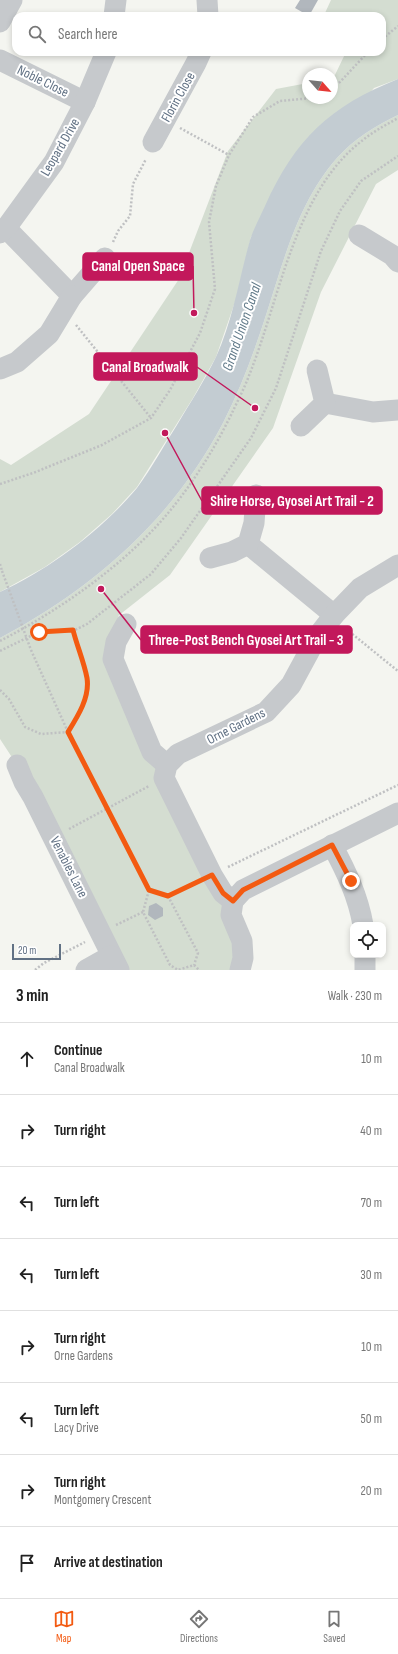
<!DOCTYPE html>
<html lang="en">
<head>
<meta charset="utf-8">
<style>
	body { margin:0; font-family:"Sofia Sans Condensed",sans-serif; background:#f6f6f6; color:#222 }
	.controls { position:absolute; right:12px; bottom:12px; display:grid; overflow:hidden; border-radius:8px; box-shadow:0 2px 6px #0003 }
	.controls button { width:36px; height:36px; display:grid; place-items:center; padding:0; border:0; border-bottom:1px solid #e0e0e0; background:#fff; color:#222; font:20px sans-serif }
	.compass { position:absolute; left:302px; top:68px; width:36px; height:36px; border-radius:50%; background:#fff; box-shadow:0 2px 6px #0003; rotate:117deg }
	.scale { position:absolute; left:12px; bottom:10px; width:49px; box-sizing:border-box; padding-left:4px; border:2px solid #617184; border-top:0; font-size:11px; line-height:14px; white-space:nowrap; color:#617184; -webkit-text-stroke:3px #fff; paint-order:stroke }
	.stop { position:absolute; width:12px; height:12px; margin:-9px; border:3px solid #f35a11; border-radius:50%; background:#fff }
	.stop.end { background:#f35a11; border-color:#fff; box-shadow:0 1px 4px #0008 }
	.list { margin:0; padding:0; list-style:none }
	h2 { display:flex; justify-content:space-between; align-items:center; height:52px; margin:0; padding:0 16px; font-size:17px }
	h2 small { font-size:13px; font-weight:400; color:#767676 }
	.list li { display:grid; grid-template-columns:26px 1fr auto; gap:12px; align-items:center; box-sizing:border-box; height:72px; padding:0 16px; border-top:1px solid #e0e0e0 }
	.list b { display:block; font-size:15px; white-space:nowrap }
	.list p { margin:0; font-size:13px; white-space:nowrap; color:#767676 }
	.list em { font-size:13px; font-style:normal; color:#767676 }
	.icon { flex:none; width:22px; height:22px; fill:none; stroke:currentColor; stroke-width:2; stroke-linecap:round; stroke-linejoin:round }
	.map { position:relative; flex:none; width:398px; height:970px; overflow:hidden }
	.search { position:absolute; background:#fff; box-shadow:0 2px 6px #0003; left:12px; right:12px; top:12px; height:44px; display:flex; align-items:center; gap:10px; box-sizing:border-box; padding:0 14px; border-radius:12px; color:#767676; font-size:15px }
	.sheet { height:628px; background:#fff }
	nav { display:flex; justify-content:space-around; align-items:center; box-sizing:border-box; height:56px; border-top:1px solid #e0e0e0; background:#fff; font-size:11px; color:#767676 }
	nav a { display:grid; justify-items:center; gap:2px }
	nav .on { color:#f35a11 }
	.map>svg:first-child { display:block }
	.green { fill:#d4ddd1 }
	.water { fill:#c3ccd2 }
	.building { fill:#b1b7bd }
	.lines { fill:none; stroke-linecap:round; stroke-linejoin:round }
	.path { stroke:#bfc0c2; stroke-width:2.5; stroke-dasharray:2 2; stroke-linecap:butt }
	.minor { stroke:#c6c9cc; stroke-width:21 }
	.path-bridge { stroke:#bfc0c2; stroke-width:2.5; stroke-dasharray:2 2; stroke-linecap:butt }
	.route { stroke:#f35a11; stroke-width:5 }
	.labels { text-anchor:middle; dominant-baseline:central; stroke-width:4; stroke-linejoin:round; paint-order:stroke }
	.street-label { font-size:14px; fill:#617184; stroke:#fff }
	.water-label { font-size:15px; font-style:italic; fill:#617a89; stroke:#fff }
	.leader { fill:none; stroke:#c2185b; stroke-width:1.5 }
	.callout-dot { fill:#c2185b; stroke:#fff; stroke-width:1.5 }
	.callout { fill:#c2185b; stroke:#c2185b; stroke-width:1.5 }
	.callout-label { font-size:15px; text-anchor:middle; font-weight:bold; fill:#fff }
</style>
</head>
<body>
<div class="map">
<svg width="398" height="970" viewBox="0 0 398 970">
	<rect width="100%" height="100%" fill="#f4f5f0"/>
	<!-- green -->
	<g class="green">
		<path d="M331,0h67v79l-24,9 -123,149 -15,62 -20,58 -23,41 -56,89 -25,27 -32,28 -35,25 -45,25v-133l11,6 78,-51 90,-135 49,-128 48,-62 32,-6v15h24v-20l2,-1 12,-25h36v-36h-55l-2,-3z"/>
		<path d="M398,115v55l-22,14 -55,108 -48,136 -103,147 -52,41 8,8 -10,18 115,273 9,55h-121l-102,-205 -17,-26v-101c94,-50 173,-119 223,-215 18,-35 32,-73 44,-111 17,-53 32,-111 70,-154 17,-19 38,-32 61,-43z"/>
	</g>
	<!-- water -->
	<path class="water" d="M398,79v36c-23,11 -44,24 -61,43 -38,43 -53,101 -70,154 -12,38 -26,76 -44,111 -50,96 -129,165 -223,215v-46c50,-23 102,-62 137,-104 15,-20 27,-43 40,-63 13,-22 28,-45 39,-68 17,-37 23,-78 34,-117 4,-12 10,-23 15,-34 30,-67 65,-100 133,-127z"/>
	<!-- building -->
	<g class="building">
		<path d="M300,0h18l-9,16 -14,-8z"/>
		<path d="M156,903l7,5v8l-8,4 -7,-5 1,-9z"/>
	</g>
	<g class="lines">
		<!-- path -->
		<g class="path">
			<path d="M382,39l16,-13"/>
			<path d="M332,87l8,-5 28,-30"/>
			<path d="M180,128l49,27"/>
			<path d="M113,242l5,-11 12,-15 3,-32 13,-25"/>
			<path d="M76,325l75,93"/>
			<path d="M0,484l33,-11 69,-28 49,-27 19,-28 30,-57 15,-44 -6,-67 7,-36 13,-31 24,-38 27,-16 32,-3"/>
			<path d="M0,564l2,7"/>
			<path d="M346,629l52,42"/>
			<path d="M0,641c58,-30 120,-73 163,-122 27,-31 51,-69 69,-106 6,-13 13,-26 18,-40 30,-75 45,-182 113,-233 11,-9 23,-15 35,-22"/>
			<path d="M31,650l37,82 81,158 -6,22 27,53 8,5 16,-5 5,5"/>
			<path d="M0,651l39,-19 34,-1 14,-7 64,-50 30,-36 70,-100 25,-50 45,-137 19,-40 21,-30 37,-25"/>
			<path d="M0,690l9,9 16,28 16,7 27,-2c10,-16 22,-35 19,-54 -3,-16 -10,-32 -14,-47"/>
			<path d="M69,829l80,-43"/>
			<path d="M228,867l170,-82"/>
			<path d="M149,890l19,6 30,57 -4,12"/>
			<path d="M168,896l29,-13"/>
			<path d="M116,925l27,-13"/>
			<path d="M35,970l9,-7 41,-21"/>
		</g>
		<!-- minor -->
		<g class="minor">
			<path d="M207,0l1,16"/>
			<path d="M114,16l2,-16"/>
			<path d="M0,22l12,-22"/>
			<path d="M0,60l85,42"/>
			<path d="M153,142l43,-79 5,-11"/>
			<path d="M6,228l66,68 33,-38"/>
			<path d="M0,233l6,-5 48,-66 31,-60 21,-50"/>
			<path d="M359,235l33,20 6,7"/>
			<path d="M0,369l17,-7 32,-28 23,-38"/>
			<path d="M325,403l48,9 25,-2"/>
			<path d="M301,426l24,-23 -8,-33"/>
			<path d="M248,544l86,71"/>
			<path d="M210,558l22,-6 16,-8 6,-21 2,-28"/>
			<path d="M126,624l-10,18 -3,17 39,93 15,13"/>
			<path d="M17,765l7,17 9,15 86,173"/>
			<path d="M332,845c14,26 26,51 31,80"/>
			<path d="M233,901l-10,-8 -11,-18 -48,-97 3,-13 11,-11 88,-42 25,-27 26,-48 17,-22 26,-27 38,-23"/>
			<path d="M233,901l10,-11 155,-77"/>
			<path d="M233,901l-2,14 11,26 1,17 -3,12"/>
			<path d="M86,970l25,-14"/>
			<path d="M365,970v-15"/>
		</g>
		<!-- path-bridge -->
		<path class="path-bridge" d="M2,571l29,79"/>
	</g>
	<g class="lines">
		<!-- route -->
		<path class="route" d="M39,632l34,-2c4,16 11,32 14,48 3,19 -9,38 -19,54l81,158 19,6 44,-21 11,18 10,8 10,-11 89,-45 19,36"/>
	</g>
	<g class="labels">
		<!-- street labels -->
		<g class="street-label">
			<text transform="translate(43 81) rotate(26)">Noble Close</text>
			<text transform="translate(178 97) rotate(-61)">Florin Close</text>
			<text transform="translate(60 147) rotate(-60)">Leopard Drive</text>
			<text transform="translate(236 726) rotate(-27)">Orne Gardens</text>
			<text transform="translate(69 867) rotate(63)">Venables Lane</text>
		</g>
		<!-- water labels -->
		<g class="water-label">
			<text transform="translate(242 327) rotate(-71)">Grand Union Canal</text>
		</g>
	</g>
	<!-- callouts -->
	<path class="leader" d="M194 313L193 266M255 408L197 367M165 433L202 501M101 589L141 640"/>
	<g class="callout-dot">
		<circle cx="194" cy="313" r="4"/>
		<circle cx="255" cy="408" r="4"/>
		<circle cx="165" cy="433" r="4"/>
		<circle cx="101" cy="589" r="4"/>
	</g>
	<g class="callout">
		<rect x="83" y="253" width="110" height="27" rx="4"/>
		<rect x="94" y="353" width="103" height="27" rx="4"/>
		<rect x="202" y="487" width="180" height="27" rx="4"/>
		<rect x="141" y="626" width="211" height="27" rx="4"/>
	</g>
	<g class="callout-label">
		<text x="138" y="271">Canal Open Space</text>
		<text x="145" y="372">Canal Broadwalk</text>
		<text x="292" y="506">Shire Horse, Gyosei Art Trail - 2</text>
		<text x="246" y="645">Three-Post Bench Gyosei Art Trail - 3</text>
	</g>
</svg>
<div class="controls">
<button><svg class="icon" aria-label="locate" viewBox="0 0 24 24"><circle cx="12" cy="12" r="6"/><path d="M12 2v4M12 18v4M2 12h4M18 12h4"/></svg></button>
</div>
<svg class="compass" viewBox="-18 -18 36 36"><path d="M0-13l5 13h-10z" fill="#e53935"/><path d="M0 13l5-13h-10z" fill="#767676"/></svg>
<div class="scale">20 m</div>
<div class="stop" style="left:39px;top:632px"></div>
<div class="stop end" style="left:351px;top:881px"></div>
<div class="search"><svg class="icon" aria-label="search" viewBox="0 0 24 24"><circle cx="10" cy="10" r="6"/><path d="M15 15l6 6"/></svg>Search here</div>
</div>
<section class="sheet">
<h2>3 min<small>Walk · 230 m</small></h2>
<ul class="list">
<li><svg class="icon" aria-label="ahead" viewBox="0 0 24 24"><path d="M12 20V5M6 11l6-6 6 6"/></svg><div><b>Continue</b><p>Canal Broadwalk</p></div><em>10 m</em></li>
<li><svg class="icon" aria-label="right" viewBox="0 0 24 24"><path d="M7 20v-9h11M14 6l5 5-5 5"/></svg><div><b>Turn right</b></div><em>40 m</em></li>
<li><svg class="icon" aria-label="left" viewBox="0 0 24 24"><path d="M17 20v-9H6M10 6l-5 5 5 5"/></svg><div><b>Turn left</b></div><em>70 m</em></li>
<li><svg class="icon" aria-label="left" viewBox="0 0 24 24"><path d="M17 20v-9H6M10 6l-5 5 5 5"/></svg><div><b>Turn left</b></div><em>30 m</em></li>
<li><svg class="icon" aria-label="right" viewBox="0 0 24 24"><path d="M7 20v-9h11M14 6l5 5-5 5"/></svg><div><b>Turn right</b><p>Orne Gardens</p></div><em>10 m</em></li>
<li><svg class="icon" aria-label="left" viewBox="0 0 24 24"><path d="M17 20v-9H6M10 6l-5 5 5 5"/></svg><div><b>Turn left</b><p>Lacy Drive</p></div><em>50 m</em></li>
<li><svg class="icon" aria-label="right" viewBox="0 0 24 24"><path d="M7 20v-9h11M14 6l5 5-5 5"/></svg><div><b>Turn right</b><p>Montgomery Crescent</p></div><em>20 m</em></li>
<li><svg class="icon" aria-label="arrive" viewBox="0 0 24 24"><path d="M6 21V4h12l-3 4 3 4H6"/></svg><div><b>Arrive at destination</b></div></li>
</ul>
</section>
<nav>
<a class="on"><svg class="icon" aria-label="map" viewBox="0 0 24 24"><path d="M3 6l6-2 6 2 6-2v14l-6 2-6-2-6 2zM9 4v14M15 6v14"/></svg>Map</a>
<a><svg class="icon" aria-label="directions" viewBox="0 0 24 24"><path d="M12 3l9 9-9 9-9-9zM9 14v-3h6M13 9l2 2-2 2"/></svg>Directions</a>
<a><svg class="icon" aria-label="saved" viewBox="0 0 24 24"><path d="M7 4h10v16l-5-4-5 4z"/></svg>Saved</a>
</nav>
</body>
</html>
